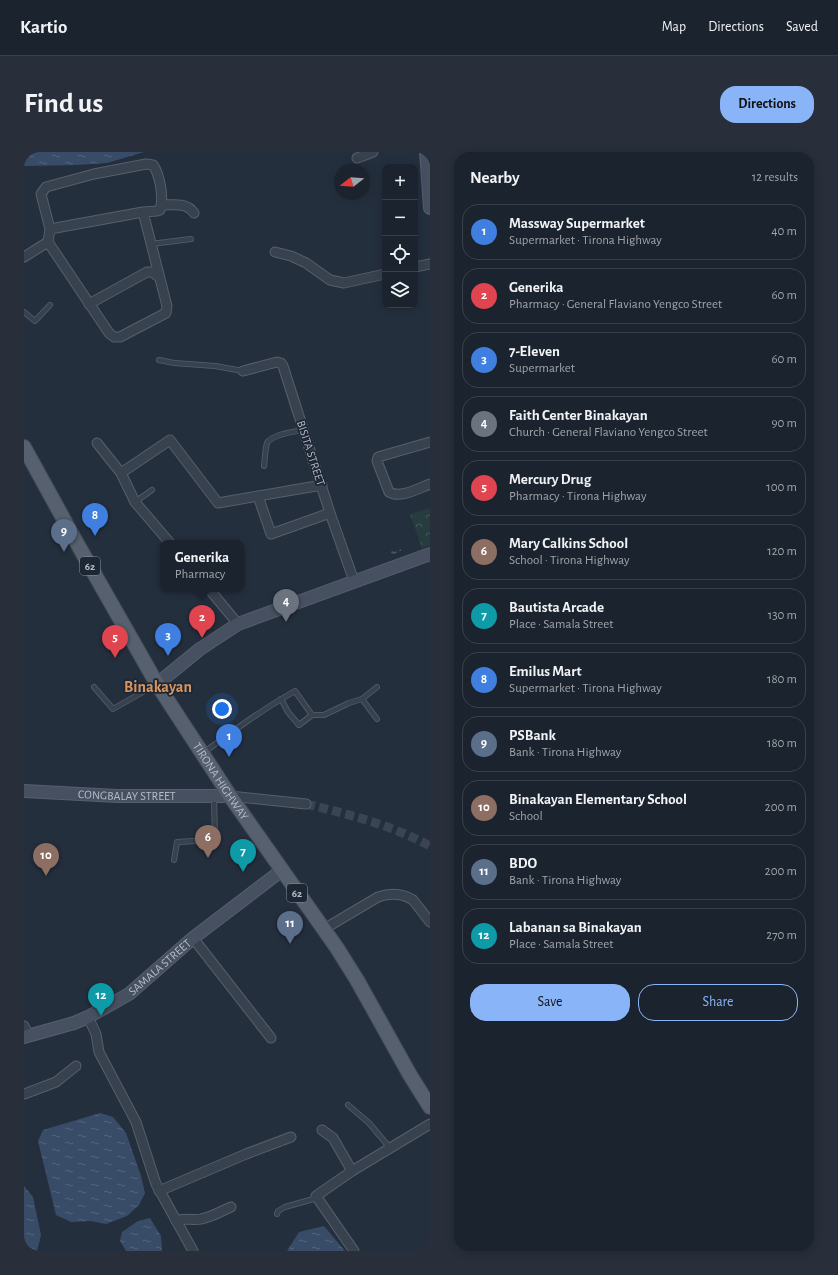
<!DOCTYPE html>
<html lang="en">
<head>
<meta charset="utf-8">
<style>
	body { margin:0; font-family:"Alegreya Sans",sans-serif; background:#282f3a; color:#f1f3f6 }
	.controls { position:absolute; right:12px; top:12px; display:grid; overflow:hidden; border-radius:8px; box-shadow:0 2px 10px #0003 }
	.controls button { width:36px; height:36px; display:grid; place-items:center; padding:0; border:0; border-bottom:1px solid #39404a; background:#1b232e; color:#f1f3f6; font:20px sans-serif }
	.compass { position:absolute; left:310px; top:12px; width:36px; height:36px; border-radius:50%; background:#1b232e; box-shadow:0 2px 10px #0003; rotate:253deg }
	.you { position:absolute; left:198px; top:557px; width:14px; height:14px; margin:-10px; border:3px solid #fff; border-radius:50%; background:#1a73e8; box-shadow:0 0 0 6px #1a73e833 }
	.badge { display:grid; place-items:center; width:26px; height:26px; border-radius:50%; background:#8ab4f8; color:#fff; font-size:13px; font-weight:700 }
	.pin { position:absolute; translate:-50% -33px; filter:drop-shadow(0 1px 2px #0008) }
	.pin::after { content:''; position:absolute; top:21px; width:14px; height:12px; background:inherit; clip-path:polygon(0 0,100% 0,50% 100%) }
	.popup { position:absolute; left:136px; top:388px; width:84px; height:52px; box-sizing:border-box; display:grid; place-content:center; border-radius:8px; background:#1b232e; filter:drop-shadow(0 1px 3px #0005); font-size:13px; white-space:nowrap; color:#a0a4aa }
	.popup b { font-size:15px; color:#f1f3f6 }
	.popup::after { content:''; position:absolute; left:50%; top:100%; margin-left:-8px; border:8px solid transparent; border-top-color:#1b232e }
	.list { margin:0; padding:0; list-style:none }
	h2 { display:flex; justify-content:space-between; align-items:center; height:52px; margin:0; padding:0 16px; font-size:17px }
	h2 small { font-size:13px; font-weight:400; color:#a0a4aa }
	.list li { display:grid; grid-template-columns:26px 1fr auto; gap:12px; align-items:center; box-sizing:border-box; height:56px; margin:0 8px 8px; padding:0 8px; border:1px solid #39404a; border-radius:16px }
	.list b { display:block; font-size:15px; white-space:nowrap }
	.list p { margin:0; font-size:13px; white-space:nowrap; color:#a0a4aa }
	.list em { font-size:13px; font-style:normal; color:#a0a4aa }
	.actions { display:flex; gap:8px; padding:12px 16px }
	.actions a { flex:1; padding:9px 0; border:1px solid #8ab4f8; border-radius:16px; text-align:center; font-size:14px; color:#8ab4f8 }
	.actions .main { background:#8ab4f8; color:#111 }
	.icon { flex:none; width:22px; height:22px; fill:none; stroke:currentColor; stroke-width:2; stroke-linecap:round; stroke-linejoin:round }
	.map { position:relative; flex:none; width:406px; height:1099px; overflow:hidden; border-radius:16px }
	header { display:flex; align-items:center; gap:24px; box-sizing:border-box; height:56px; padding:0 20px; background:#1b232e; border-bottom:1px solid #39404a }
	header strong { font-size:19px }
	nav { display:flex; gap:22px; margin-inline-start:auto; font-size:14px }
	.intro { display:flex; align-items:center; justify-content:space-between; box-sizing:border-box; height:96px; padding:0 24px }
	h1 { margin:0; font-size:28px }
	.button { padding:10px 18px; border-radius:16px; background:#8ab4f8; color:#111; font-size:14px; font-weight:700 }
	main { display:flex; gap:24px; padding:0 24px }
	aside { flex:1; background:#1b232e; border-radius:16px; box-shadow:0 2px 10px #0003 }
	.map>svg:first-child { display:block }
	.forest { fill:url(#forest-crowns) }
	.water { fill:url(#water-ripples) }
	.lines { fill:none; stroke-linecap:round; stroke-linejoin:round }
	.street-tunnel { stroke:#3a4453; stroke-width:9; stroke-dasharray:9 4.5; stroke-linecap:butt }
	.lane-casing { stroke:#565f6c; stroke-width:6 }
	.street-casing { stroke:#565f6c; stroke-width:11 }
	.secondary-casing { stroke:#565f6c; stroke-width:14 }
	.primary-casing { stroke:#414a57; stroke-width:16 }
	.path { stroke:#44595c; stroke-width:1.5; stroke-dasharray:3 3; stroke-linecap:butt }
	.lane { stroke:#38414e; stroke-width:4.5 }
	.street { stroke:#38414e; stroke-width:9 }
	.secondary { stroke:#465061; stroke-width:12 }
	.primary { stroke:#56606e; stroke-width:14 }
	.labels { text-anchor:middle; dominant-baseline:central; stroke-width:3.5; stroke-linejoin:round; paint-order:stroke }
	.shield { fill:#1d2633; stroke:#878f9c; stroke-width:1 }
	.shield-label { font-size:11px; font-weight:bold; fill:#b4bcc9 }
	.street-label { font-size:12px; fill:#b4bcc9; stroke:#1d2633 }
	.district-label { font-size:16px; font-weight:bold; fill:#d59563; stroke:#1d2633 }
</style>
</head>
<body>
<header>
<strong>Kartio</strong>
<nav><a>Map</a><a>Directions</a><a>Saved</a></nav>
</header>
<div class="intro"><h1>Find us</h1><a class="button">Directions</a></div>
<main>
<div class="map">
<svg width="406" height="1099" viewBox="0 0 406 1099">
	<defs>
		<pattern id="forest-crowns" width="20" height="18" patternUnits="userSpaceOnUse"><rect width="20" height="18" fill="#263c3f"/><path d="M2 6a3 3 0 1 1 6 0M12 15a3 3 0 1 1 6 0" fill="none" stroke="#435659"/></pattern>
		<pattern id="water-ripples" width="26" height="14" patternUnits="userSpaceOnUse"><rect width="26" height="14" fill="#394c67"/><path d="M2 4q2-2 4 0t4 0M15 11q2-2 4 0t4 0" fill="none" stroke="#53647b"/></pattern>
	</defs>
	<rect width="100%" height="100%" fill="#242f3e"/>
	<!-- forest -->
	<path class="forest" d="M406,356v37l-8,3 -12,-34z"/>
	<!-- water -->
	<g class="water">
		<path d="M0,0h120l-37,11 -31,2 -52,1z"/>
		<path d="M76,961l13,4 13,16 15,43 4,17 -6,12 -12,11 -21,8 -15,-3 -20,1 -15,-7 -18,-74 5,-11z"/>
		<path d="M0,1034l9,11 8,38 -4,16h-13z"/>
		<path d="M126,1066l11,18 1,15h-36l-6,-10 2,-9 16,-11z"/>
		<path d="M300,1074l21,25h-58l12,-19z"/>
	</g>
	<g class="lines">
		<!-- street-tunnel -->
		<path class="street-tunnel" d="M282,652c42,10 85,21 124,42"/>
		<defs>
			<g id="lane">
				<path d="M127,92l40,-5"/>
				<path d="M0,160l11,9 15,-16"/>
				<path d="M135,208l15,3 41,3 28,5"/>
				<path d="M240,314c1,-7 1,-16 3,-23 5,-9 27,-11 36,-13"/>
				<path d="M111,350l17,-12"/>
				<path d="M70,535l19,22 42,-24"/>
				<path d="M338,547l15,-12"/>
				<path d="M288,563h12l25,-12 13,-4 15,20"/>
				<path d="M179,601c30,-22 60,-44 92,-62l17,24 -13,10 -11,-13 -7,-13"/>
				<path d="M150,708l3,-18 38,-2 -1,-44"/>
				<path d="M324,953l21,18 21,25"/>
				<path d="M253,1062l1,-3 7,-4 32,-9"/>
			</g>
			<g id="street">
				<path d="M333,6l16,-6"/>
				<path d="M137,53c12,0 26,-3 33,8"/>
				<path d="M26,77l93,-17 14,-1 3,-1c4,-12 0,-35 -7,-45l-7,-1 -52,10 -48,13 -5,7 9,35 -2,13 61,91 5,4h6l46,-24 1,-7 -24,-94"/>
				<path d="M251,100l16,4 15,7 24,17 14,3 41,-9"/>
				<path d="M0,105l24,-15"/>
				<path d="M391,115l15,-3"/>
				<path d="M65,152l58,-32h5l7,5"/>
				<path d="M219,219l34,-9 4,1 2,3 47,147 24,68"/>
				<path d="M406,290l-52,15 -1,4 12,31c11,7 30,-4 41,-8"/>
				<path d="M73,291l24,30 14,29 35,41"/>
				<path d="M97,321l49,-33 48,63 104,-18"/>
				<path d="M234,344l13,38 59,-21"/>
				<path d="M185,437l29,35"/>
				<path d="M206,644l76,8"/>
				<path d="M300,777l54,-32c12,-4 24,-4 35,3l17,22"/>
				<path d="M169,786l78,100"/>
				<path d="M64,865l8,17 3,18 37,70 20,62 37,67"/>
				<path d="M0,874l5,10"/>
				<path d="M0,942l32,-12 20,-16"/>
				<path d="M298,978l11,8 19,33"/>
				<path d="M135,1039l87,-37 45,-17"/>
				<path d="M152,1069c10,-4 16,0 25,-2 11,-2 21,-8 30,-12"/>
				<path d="M330,1099l-38,-55 36,-25 78,-47"/>
			</g>
			<g id="secondary">
				<path d="M402,0l4,56"/>
				<path d="M133,532l43,-35 38,-25 192,-70"/>
				<path id="s1" d="M0,639l93,5h113"/>
				<path id="s2" d="M0,885l50,-14 14,-6 41,-23 64,-56 88,-67"/>
			</g>
			<g id="primary">
				<path id="s3" d="M0,295l50,91 83,146 73,112 107,152 20,32 53,95 20,32"/>
			</g>
		</defs>
		<!-- lane casing -->
		<use href="#lane" class="lane-casing"/>
		<!-- street casing -->
		<use href="#street" class="street-casing"/>
		<!-- secondary casing -->
		<use href="#secondary" class="secondary-casing"/>
		<!-- primary casing -->
		<use href="#primary" class="primary-casing"/>
		<!-- path -->
		<g class="path">
			<path d="M368,400h1l1,2h-2z"/>
			<path d="M370,401l7,-3"/>
		</g>
		<!-- lane -->
		<use href="#lane" class="lane"/>
		<!-- street -->
		<use href="#street" class="street"/>
		<!-- secondary -->
		<use href="#secondary" class="secondary"/>
		<!-- primary -->
		<use href="#primary" class="primary"/>
	</g>
	<g class="labels">
		<!-- shield labels -->
		<g class="shield">
			<rect x="56" y="405" width="20" height="18" rx="3"/>
			<rect x="263" y="732" width="20" height="18" rx="3"/>
		</g>
		<g class="shield-label">
			<text x="66" y="414">62</text>
			<text x="273" y="741">62</text>
		</g>
		<!-- street labels -->
		<g class="street-label">
			<text transform="translate(287 301) rotate(72)">BISITA STREET</text>
			<text stroke="none"><textPath href="#s3" startOffset="388">TIRONA HIGHWAY</textPath></text>
			<text stroke="none"><textPath href="#s1" startOffset="103">CONGBALAY STREET</textPath></text>
			<text stroke="none"><textPath href="#s2" startOffset="155">SAMALA STREET</textPath></text>
		</g>
		<!-- district labels -->
		<g class="district-label">
			<text x="134" y="535">Binakayan</text>
		</g>
	</g>
</svg>
<div class="controls">
<button>+</button>
<button>−</button>
<button><svg class="icon" aria-label="locate" viewBox="0 0 24 24"><circle cx="12" cy="12" r="6"/><path d="M12 2v4M12 18v4M2 12h4M18 12h4"/></svg></button>
<button><svg class="icon" aria-label="layers" viewBox="0 0 24 24"><path d="M12 4l9 5-9 5-9-5zM3 14l9 5 9-5"/></svg></button>
</div>
<svg class="compass" viewBox="-18 -18 36 36"><path d="M0-13l5 13h-10z" fill="#e53935"/><path d="M0 13l5-13h-10z" fill="#a0a4aa"/></svg>
<div class="you"></div>
<div class="pin badge" style="left:205px;top:605px;background:#3f7fe0">1</div>
<div class="pin badge" style="left:178px;top:486px;background:#e0444e">2</div>
<div class="popup"><b>Generika</b>Pharmacy</div>
<div class="pin badge" style="left:144px;top:504px;background:#3f7fe0">3</div>
<div class="pin badge" style="left:262px;top:470px;background:#6b7280">4</div>
<div class="pin badge" style="left:91px;top:506px;background:#e0444e">5</div>
<div class="pin badge" style="left:184px;top:706px;background:#8d6e63">6</div>
<div class="pin badge" style="left:219px;top:720px;background:#0f9aa8">7</div>
<div class="pin badge" style="left:71px;top:384px;background:#3f7fe0">8</div>
<div class="pin badge" style="left:40px;top:400px;background:#5c6f8a">9</div>
<div class="pin badge" style="left:22px;top:724px;background:#8d6e63">10</div>
<div class="pin badge" style="left:266px;top:792px;background:#5c6f8a">11</div>
<div class="pin badge" style="left:77px;top:864px;background:#0f9aa8">12</div>
</div>
<aside>
<h2>Nearby<small>12 results</small></h2>
<ul class="list">
<li><span class="badge" style="background:#3f7fe0">1</span><div><b>Massway Supermarket</b><p>Supermarket · Tirona Highway</p></div><em>40 m</em></li>
<li><span class="badge" style="background:#e0444e">2</span><div><b>Generika</b><p>Pharmacy · General Flaviano Yengco Street</p></div><em>60 m</em></li>
<li><span class="badge" style="background:#3f7fe0">3</span><div><b>7-Eleven</b><p>Supermarket</p></div><em>60 m</em></li>
<li><span class="badge" style="background:#6b7280">4</span><div><b>Faith Center Binakayan</b><p>Church · General Flaviano Yengco Street</p></div><em>90 m</em></li>
<li><span class="badge" style="background:#e0444e">5</span><div><b>Mercury Drug</b><p>Pharmacy · Tirona Highway</p></div><em>100 m</em></li>
<li><span class="badge" style="background:#8d6e63">6</span><div><b>Mary Calkins School</b><p>School · Tirona Highway</p></div><em>120 m</em></li>
<li><span class="badge" style="background:#0f9aa8">7</span><div><b>Bautista Arcade</b><p>Place · Samala Street</p></div><em>130 m</em></li>
<li><span class="badge" style="background:#3f7fe0">8</span><div><b>Emilus Mart</b><p>Supermarket · Tirona Highway</p></div><em>180 m</em></li>
<li><span class="badge" style="background:#5c6f8a">9</span><div><b>PSBank</b><p>Bank · Tirona Highway</p></div><em>180 m</em></li>
<li><span class="badge" style="background:#8d6e63">10</span><div><b>Binakayan Elementary School</b><p>School</p></div><em>200 m</em></li>
<li><span class="badge" style="background:#5c6f8a">11</span><div><b>BDO</b><p>Bank · Tirona Highway</p></div><em>200 m</em></li>
<li><span class="badge" style="background:#0f9aa8">12</span><div><b>Labanan sa Binakayan</b><p>Place · Samala Street</p></div><em>270 m</em></li>
</ul>
<div class="actions"><a class="main">Save</a><a>Share</a></div>
</aside>
</main>
</body>
</html>
